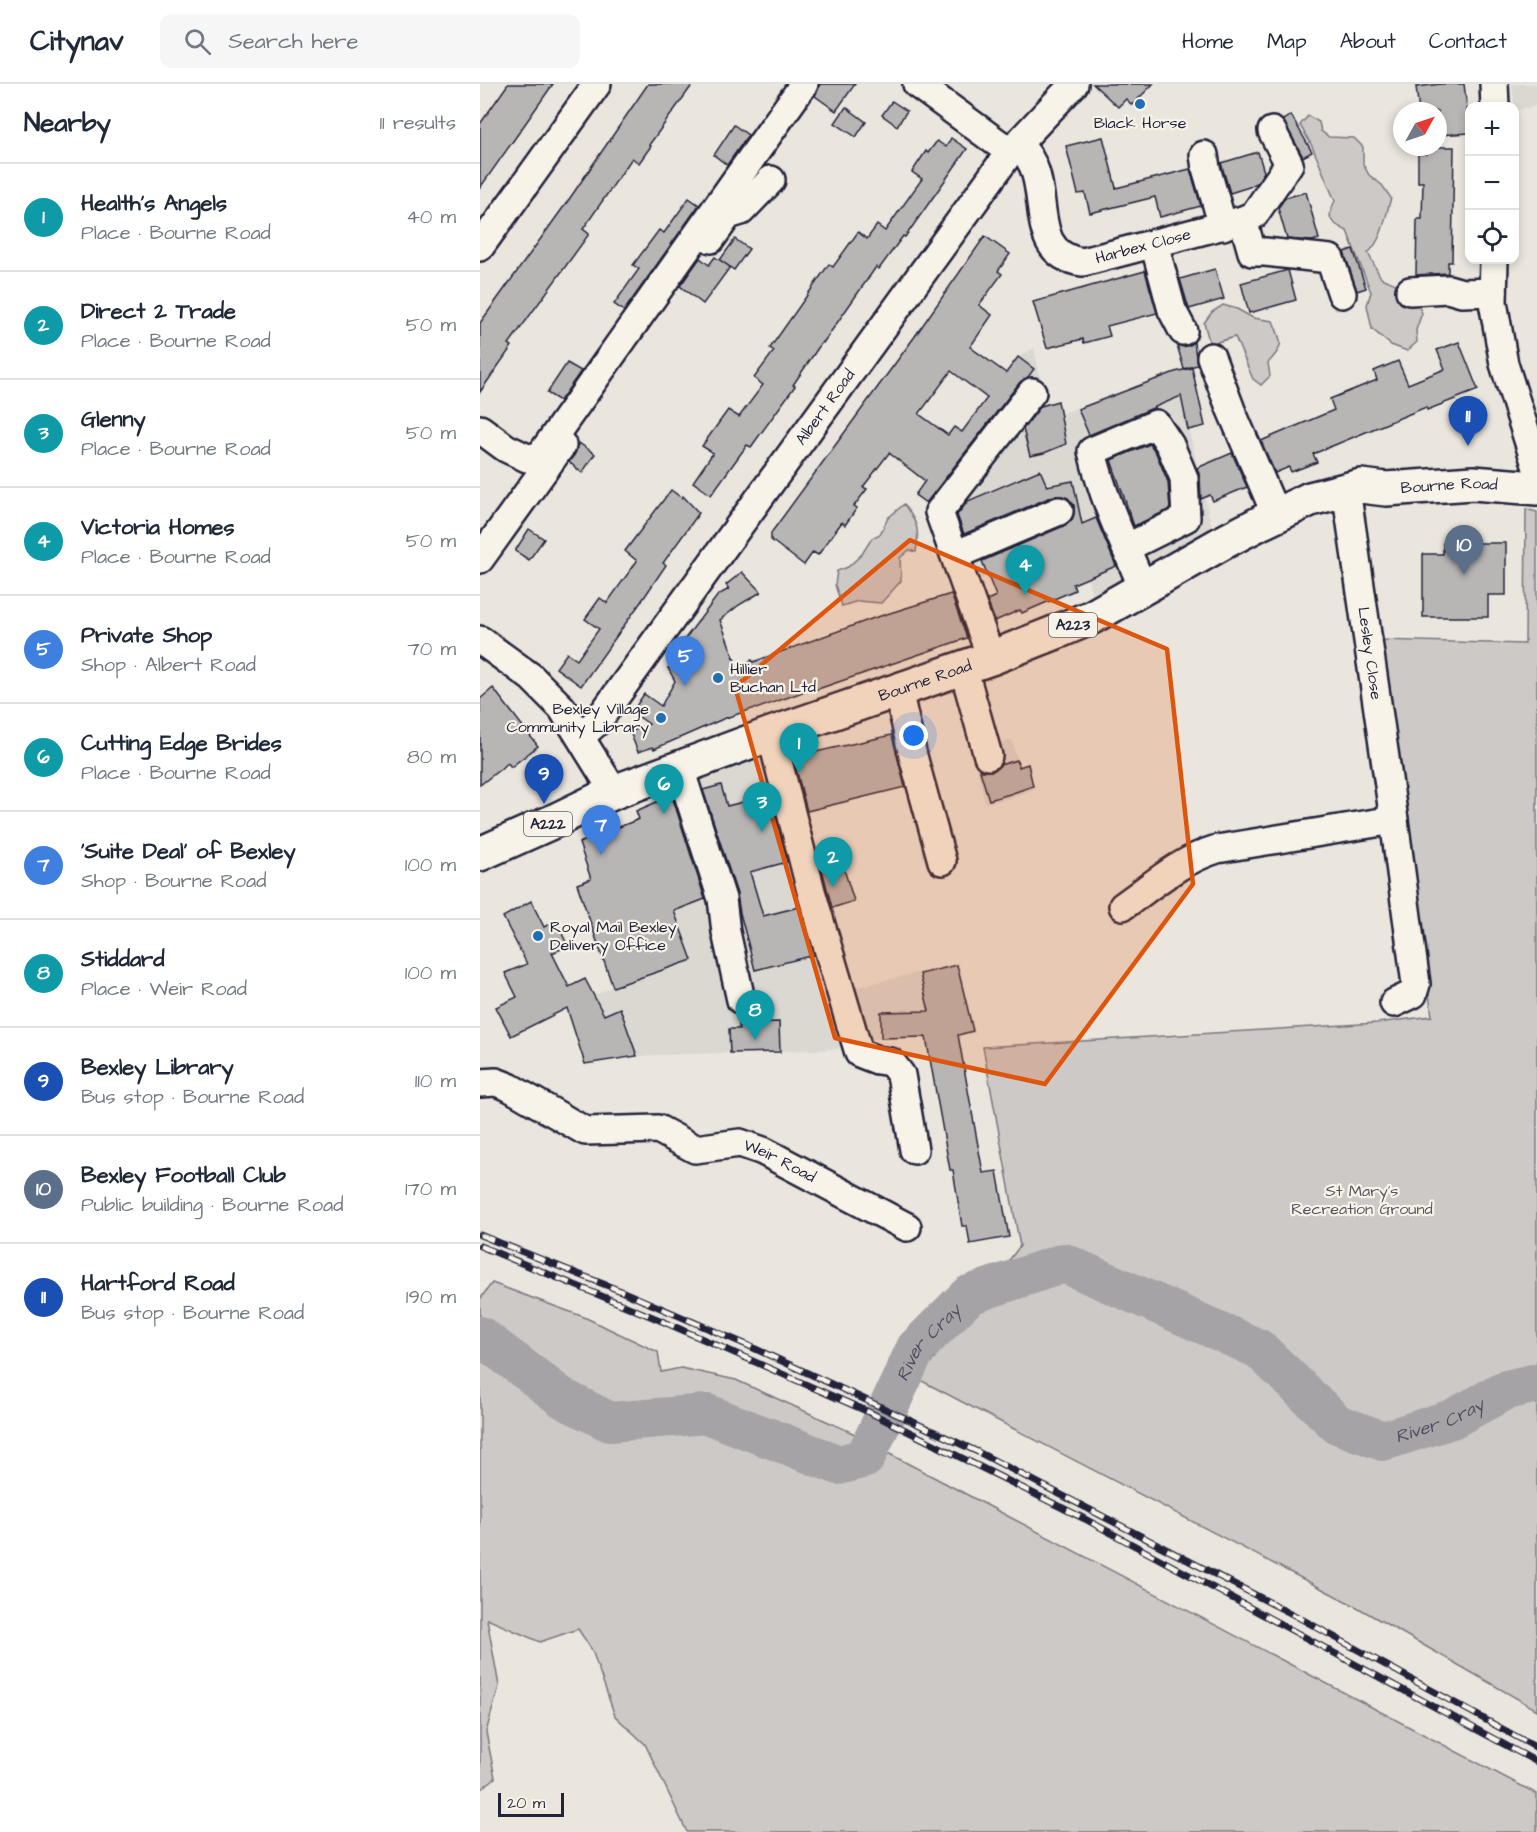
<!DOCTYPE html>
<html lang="en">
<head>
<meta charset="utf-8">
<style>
	body { margin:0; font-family:"Architects Daughter",sans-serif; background:#f6f6f7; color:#1f2937 }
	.controls { position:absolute; right:18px; top:18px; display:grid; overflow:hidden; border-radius:12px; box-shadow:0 3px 9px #0003 }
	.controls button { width:54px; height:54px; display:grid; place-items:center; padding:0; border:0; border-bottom:2px solid #e0e1e3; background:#fff; color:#1f2937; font:30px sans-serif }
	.compass { position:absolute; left:913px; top:18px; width:54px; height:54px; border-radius:50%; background:#fff; box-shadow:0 3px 9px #0003; rotate:50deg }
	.scale { position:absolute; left:18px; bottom:15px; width:66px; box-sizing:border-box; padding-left:6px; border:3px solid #22223b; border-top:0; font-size:16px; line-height:21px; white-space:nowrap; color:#22223b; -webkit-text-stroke:4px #f7f3e8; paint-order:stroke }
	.you { position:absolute; left:434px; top:652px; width:21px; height:21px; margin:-15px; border:4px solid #fff; border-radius:50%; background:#1a73e8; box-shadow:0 0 0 9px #1a73e833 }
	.badge { display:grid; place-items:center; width:39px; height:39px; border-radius:50%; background:#1f6fb2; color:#fff; font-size:20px; font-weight:700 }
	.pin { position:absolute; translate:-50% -50px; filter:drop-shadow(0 2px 3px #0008) }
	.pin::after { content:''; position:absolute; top:32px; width:21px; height:18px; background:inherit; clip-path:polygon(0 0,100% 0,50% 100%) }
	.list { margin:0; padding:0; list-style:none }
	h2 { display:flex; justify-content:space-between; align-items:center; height:78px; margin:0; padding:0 24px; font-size:26px }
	h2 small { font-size:20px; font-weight:400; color:#747a83 }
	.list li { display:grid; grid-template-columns:39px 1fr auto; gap:18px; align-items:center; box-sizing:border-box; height:108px; padding:0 24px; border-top:2px solid #e0e1e3 }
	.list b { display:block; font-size:22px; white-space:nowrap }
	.list p { margin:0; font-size:20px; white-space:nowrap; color:#747a83 }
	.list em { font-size:20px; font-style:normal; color:#747a83 }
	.icon { flex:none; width:33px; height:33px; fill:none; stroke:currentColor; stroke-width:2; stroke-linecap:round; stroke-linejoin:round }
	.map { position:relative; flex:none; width:1057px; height:1748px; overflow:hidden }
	header { display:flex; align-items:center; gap:36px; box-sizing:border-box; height:84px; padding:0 30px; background:#fff; border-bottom:2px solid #e0e1e3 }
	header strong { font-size:28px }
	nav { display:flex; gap:33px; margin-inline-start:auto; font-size:21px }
	.search { width:420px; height:54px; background:#f6f6f7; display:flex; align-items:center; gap:15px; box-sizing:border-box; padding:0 21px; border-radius:12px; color:#747a83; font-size:22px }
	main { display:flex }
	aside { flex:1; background:#fff }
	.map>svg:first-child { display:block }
	.built { fill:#dbd8d2 }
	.green { fill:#cdc9c6; stroke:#787680; stroke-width:1.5 }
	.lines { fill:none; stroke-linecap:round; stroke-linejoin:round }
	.river { stroke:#a6a3a6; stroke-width:40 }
	.building { fill:#b8b6b5; stroke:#22223b; stroke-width:1.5; fill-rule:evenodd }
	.minor-casing { stroke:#22223b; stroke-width:32 }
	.major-casing { stroke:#22223b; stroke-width:38 }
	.minor { stroke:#f7f3e8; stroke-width:27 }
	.major { stroke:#f7f3e8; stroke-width:33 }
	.rail-casing { stroke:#22223b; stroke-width:7 }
	.rail { stroke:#f7f3e8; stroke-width:4.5; stroke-dasharray:14; stroke-linecap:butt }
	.marked { fill:#de560e; fill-opacity:0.2; stroke:#de560e; stroke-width:4.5; stroke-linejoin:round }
	.poi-dot { fill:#1f6fb2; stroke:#f7f3e8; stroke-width:2 }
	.labels { text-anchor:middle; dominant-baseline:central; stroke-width:4.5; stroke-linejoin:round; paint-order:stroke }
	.shield { fill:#f7f3e8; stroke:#62616f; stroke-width:1.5 }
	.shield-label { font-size:15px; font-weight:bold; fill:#22223b }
	.poi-label { font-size:16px; fill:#22223b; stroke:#f7f3e8; text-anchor:start }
	.street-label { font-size:16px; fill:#22223b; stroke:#f7f3e8 }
	.park-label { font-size:16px; fill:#555465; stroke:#f7f3e8 }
	.water-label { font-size:18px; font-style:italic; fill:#504f60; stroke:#f7f3e8 }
</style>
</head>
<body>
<header>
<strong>Citynav</strong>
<div class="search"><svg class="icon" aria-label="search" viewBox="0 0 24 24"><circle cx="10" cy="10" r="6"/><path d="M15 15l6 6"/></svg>Search here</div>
<nav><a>Home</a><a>Map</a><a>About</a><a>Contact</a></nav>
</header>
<main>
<aside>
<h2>Nearby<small>11 results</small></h2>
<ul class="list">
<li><span class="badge" style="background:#0f9aa8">1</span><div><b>Health's Angels</b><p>Place · Bourne Road</p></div><em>40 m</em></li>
<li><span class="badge" style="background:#0f9aa8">2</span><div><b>Direct 2 Trade</b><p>Place · Bourne Road</p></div><em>50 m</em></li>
<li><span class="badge" style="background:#0f9aa8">3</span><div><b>Glenny</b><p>Place · Bourne Road</p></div><em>50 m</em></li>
<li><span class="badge" style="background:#0f9aa8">4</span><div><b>Victoria Homes</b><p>Place · Bourne Road</p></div><em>50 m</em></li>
<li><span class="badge" style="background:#3f7fe0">5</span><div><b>Private Shop</b><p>Shop · Albert Road</p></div><em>70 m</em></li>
<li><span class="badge" style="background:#0f9aa8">6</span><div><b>Cutting Edge Brides</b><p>Place · Bourne Road</p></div><em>80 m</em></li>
<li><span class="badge" style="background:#3f7fe0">7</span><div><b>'Suite Deal' of Bexley</b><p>Shop · Bourne Road</p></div><em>100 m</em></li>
<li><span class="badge" style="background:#0f9aa8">8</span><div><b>Stiddard</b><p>Place · Weir Road</p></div><em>100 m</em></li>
<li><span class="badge" style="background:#1a4fb4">9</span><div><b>Bexley Library</b><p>Bus stop · Bourne Road</p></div><em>110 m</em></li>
<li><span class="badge" style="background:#5c6f8a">10</span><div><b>Bexley Football Club</b><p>Public building · Bourne Road</p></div><em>170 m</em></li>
<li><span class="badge" style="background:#1a4fb4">11</span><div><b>Hartford Road</b><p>Bus stop · Bourne Road</p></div><em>190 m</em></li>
</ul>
</aside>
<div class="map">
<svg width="1057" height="1748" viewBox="0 0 1057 1748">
	<rect width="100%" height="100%" fill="#eae6de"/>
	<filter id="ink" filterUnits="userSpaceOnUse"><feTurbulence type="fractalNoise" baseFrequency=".0167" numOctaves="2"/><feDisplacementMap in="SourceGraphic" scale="12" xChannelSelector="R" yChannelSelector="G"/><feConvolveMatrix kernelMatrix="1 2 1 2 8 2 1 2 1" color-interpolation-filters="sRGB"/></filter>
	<g filter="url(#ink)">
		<!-- built -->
		<g class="built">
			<path d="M1032,0h25v21l-22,6z"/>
			<path d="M554,264l15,70 126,-46 37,155 -119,69 -18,-56 -104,43 -41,-77 -15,-11 103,-138z"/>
			<path d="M478,603l40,58 14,-5 7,27 9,-3 6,25 -26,10 -23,4z"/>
			<path d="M282,671l22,77 -3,1 2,9 10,-2 50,201 -5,8 -201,7 -52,8 -17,-56 44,-21 -35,-103 34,-11 49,4 -24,-66 41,11 -9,-25 29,-12 -1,-3 20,-10z"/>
			<path d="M478,879l17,70 -23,5 -92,1 -10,-50z"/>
		</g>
		<!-- green -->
		<g class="green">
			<path d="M828,32l11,6 2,9 8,6 25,1 9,9v17l6,11 13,10 9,13c-6,19 -8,41 -23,55l13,25c24,9 30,11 41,35l-6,17 1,12 -10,9 -16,-6 -19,-16 -5,-24 4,-13 -24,-61c-16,-8 -22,-12 -12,-30l-23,-55 -12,-21z"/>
			<path d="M743,221l14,4 16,9 20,3c9,23 12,24 -5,42l2,13 -9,9 -8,-6 -18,-42 -25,7 -6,-21 8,-11z"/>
			<path d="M424,420c13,19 16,24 12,48l-7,-2 -9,8 1,23 -20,22 -23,-2 -16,5 -7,-21 2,-14 11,-4 14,-13 10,-16 8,-4 8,-16z"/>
			<path d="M1046,425l11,3v1198l-182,-104 -437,-227 102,-133 -37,-199 394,-24 55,-7 -52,-376 145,4z"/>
			<path d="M12,1199l92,34 74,35 3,20 20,-4 55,12 130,59 18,12 653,343v38h-850l-42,-88 -30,-28 -23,-66 -14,-21 -38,13 -53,-23 12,67 -13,46 9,46 -15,12v-491z"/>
		</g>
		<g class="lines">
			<!-- river -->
			<path class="river" id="s1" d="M0,1252l84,63 46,23 97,-8 132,51 26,-7 51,-110 53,-53 95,-32 195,86 78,75 46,17 69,-22 54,-29 31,-7"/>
		</g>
		<!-- building -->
		<g class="building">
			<path d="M28,0h45l-73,104v-64z"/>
			<path d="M168,0h45l-44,61 2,1 -12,17 -7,-5 -49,71 6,5 -80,110 3,2 -32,46v-69l90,-125z"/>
			<path d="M340,0h35l-19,27 -21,-15z"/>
			<path d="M613,0h60l-21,21 -6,-6 -8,8z"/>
			<path d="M961,0h23l6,49 -32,2v-24h-19l-3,-24z"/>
			<path d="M412,17l15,10 -10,15 -15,-11z"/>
			<path d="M366,23l20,15 -10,15 -21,-14z"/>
			<path d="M811,31l21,37 -9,5 -20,-37z"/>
			<path d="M254,41l14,10 -21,30 -13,-10z"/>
			<path d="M623,53l13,51 74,-19 11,37 -41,11 -5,-20 -65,16 -5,-20 -7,1 -12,-48z"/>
			<path d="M471,54l16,11 -14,20 -48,68 -2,-1 -24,33 -3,-2 -53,76 -1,-1 -29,43 2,1 -44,61 -4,-2 -36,50 -18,-13 20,-29 -11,-7 26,-36 11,7 24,-32 -9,-7 20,-27 -4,-3 59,-84 4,3 25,-35 9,7 10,-14 8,6 37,-52 -10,-7 14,-21 2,2 9,-12 9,6z"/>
			<path d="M947,63h27l-2,115h-4v11l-32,2 1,-56h5l1,-37h-5v-28h9z"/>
			<path d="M778,68l6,20 -7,11 -8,4 -19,6 -9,-30z"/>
			<path d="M826,108l13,47 -7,2 -25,-2 -9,-31 7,-10z"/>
			<path d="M209,114l10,7 -75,106 -10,-7 25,-35 -6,-4 26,-35 5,3z"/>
			<path d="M505,152l25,18 -12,17 4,3 -23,31 13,10 -22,32 36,26 12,-16 16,12 -6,8 -8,5 -94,121 -11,-8 10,-14 -36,-28 -26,34 4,2 -13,17 3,2 -12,17 -3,-3 -24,33 -5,-3 -9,13 -33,-25v-7l142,-194zM471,287l36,27 -25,34 -8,-5 -6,8 -29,-21z"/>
			<path d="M255,155l14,10 -15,21 -14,-10z"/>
			<path d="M873,165l13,39 -9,3 -13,-39z"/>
			<path d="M235,173l15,10 -27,37 -23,-18 20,-28 9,7z"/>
			<path d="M735,185l9,30 -35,10 -9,-30z"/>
			<path d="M808,186l8,30 -47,13 -8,-30z"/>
			<path d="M665,187l12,42 -50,13 3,10 -26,7 -1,-4 -36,9 -14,-46z"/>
			<path d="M714,258l3,23 -13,4 -7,-24 6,2 7,-2z"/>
			<path d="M979,258l19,48 -51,20 -1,-3 -113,47 4,8 -26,10 -2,-5 -14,6 -14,-32 73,-31 -4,-11 47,-19 -3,-9 24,-10 10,23 37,-15 -8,-19z"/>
			<path d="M87,279l14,8 -21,30 -13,-8z"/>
			<path d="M712,284l13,58 -17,4 -7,-34 -92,39 -11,-26 97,-37z"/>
			<path d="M578,317l8,43 -22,9 -14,3 -7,-27 18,-23z"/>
			<path d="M99,359l16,11 -13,19 -13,-11 6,-8z"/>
			<path d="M670,360l6,9 12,29 2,27 -36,17 -23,-66z"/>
			<path d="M752,369l15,34 -34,14 -3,-6 -9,4 -1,-22 -3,-9z"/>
			<path d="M560,386l7,16 26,-5 9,43 14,-6 20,48 -43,18 2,6 -53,23 -2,-3 -25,11 -8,-21 9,-4 -14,-35 84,-36 6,-5 2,-6v-9l-6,-7 -6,-2h-9l-89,38 -7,-19 11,-14z"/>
			<path d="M191,406l11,8 1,-2 16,17 -36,50 3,2 -23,34 -62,87 -25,-18 11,-15 10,7 22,-31 -14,-10 15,-21 7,5 30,-42 -12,-10z"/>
			<path d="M49,445l15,10 -15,21 -14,-9z"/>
			<path d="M963,459h63v52h-18v22h-65v-63h20z"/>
			<path d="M262,488l19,20 -22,13 -19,15 17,46 15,-6 1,2 121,-44 77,-24 16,44 -155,53 -1,-2 -55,20 -1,-1 -32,11 -69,30 -1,-2 -15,5 -8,-20 19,-8 -17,-12 12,-18 17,12 14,-25 -7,-13 16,-6 -3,-7 18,-8 -3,-6 -10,8 -5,-5 37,-49 11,-6 -3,-4z"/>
			<path d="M13,604l45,58 -27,21 -3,-4 -28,22v-86z"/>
			<path d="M412,651l13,52 -98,24 -14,-54z"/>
			<path d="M537,676l2,7 9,-3 5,22 -23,8 -21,6 -9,-29h13l7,-6z"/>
			<path d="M241,701l6,21 43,-11 17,67 -37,10 13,44 36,-9 15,48 -59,15 -15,-57 -3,-19 -34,-104z"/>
			<path d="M188,713l1,3 4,-1 32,100 -31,12 18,49 -79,27 -36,-103 14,-5 -12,-36 60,-24 -3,-8z"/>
			<path d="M362,779l12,38 -22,7 -10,-39z"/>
			<path d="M51,817l13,26 12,-6 12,25 -16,7 17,34 16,-8 19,36 16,-7 17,48 -52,8 -18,-56 -56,28 -15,-29 21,-10 -12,-24 22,-9 -24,-47z"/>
			<path d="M477,881l16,66 -15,4 25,138 14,-2 12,66 -39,7 -3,-18h-5l-9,-56h-3l-24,-133 -45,1v-26l48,-1 -9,-37z"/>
			<path d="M299,938l1,30 -50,1 -1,-24h10v-6z"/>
		</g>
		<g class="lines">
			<defs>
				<g id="minor">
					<path d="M437,0l93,68"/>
					<path d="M1014,0l1,22"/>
					<path id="s2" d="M538,59c7,9 14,17 17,28 12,35 -2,85 48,91l160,-42 9,32h13l65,7 12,35"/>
					<path d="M724,71l2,13 17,58"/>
					<path d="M763,136l11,-5 35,-51 -17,-33"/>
					<path d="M231,155l17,-24 13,-4 30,-31"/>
					<path d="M674,159l18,67 11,21"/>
					<path d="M0,163l117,-163"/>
					<path d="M1014,176l-1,42 11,62 33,104"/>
					<path d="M930,207l38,-2 14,4 31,-1"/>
					<path d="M731,273l20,53 45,105"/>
					<path d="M0,345l26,19 21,10 13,-2 264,-372"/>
					<path id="s3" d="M866,405l48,331 22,164 -3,10 -19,9"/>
					<path d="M646,464l60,-30 -2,-40 -14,-33 -14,-21 -64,27c11,48 32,92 51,137"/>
					<path d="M475,471l104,-44"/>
					<path d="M0,475l82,-114"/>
					<path d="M0,556l51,37 31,31 52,84"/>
					<path d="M511,574l-52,-146 93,-120"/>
					<path d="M483,583l25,89"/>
					<path d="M418,606l15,66 29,105"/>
					<path d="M291,650l40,157 48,162 18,7 14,2 10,13 13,75"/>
					<path id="s4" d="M101,652l16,-14 413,-570 64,-68"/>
					<path d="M200,685l42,130 4,33 15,68"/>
					<path d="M643,822c30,-21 58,-46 94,-57l177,-29"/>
					<path id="s5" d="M0,999l16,-1 13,5 76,44 73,-2 37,20 45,-6 23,8 144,76"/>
				</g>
				<g id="major">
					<path id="s6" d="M0,770l72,-32 62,-30 157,-58 220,-76 68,-27 33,-14 130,-74 40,-21 48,-23 51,-13 25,3 87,-6 64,5"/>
				</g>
			</defs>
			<!-- minor casing -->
			<use href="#minor" class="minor-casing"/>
			<!-- major casing -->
			<use href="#major" class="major-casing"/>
			<!-- minor -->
			<use href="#minor" class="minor"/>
			<!-- major -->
			<use href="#major" class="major"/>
			<defs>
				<g id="rail">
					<path d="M0,1151l141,56 126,54 231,107 318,164 241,132"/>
					<path d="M0,1162l175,72 216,95 214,106 452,243"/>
				</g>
			</defs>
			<!-- rail casing -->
			<use href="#rail" class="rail-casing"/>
			<!-- rail -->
			<use href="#rail" class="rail"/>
		</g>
	</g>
	<!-- marked area -->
	<path class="marked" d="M430,456l257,109 26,235 -148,200 -210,-46 -100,-351z"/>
	<!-- markers -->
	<g class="poi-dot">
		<circle cx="660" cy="20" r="6"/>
		<circle cx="238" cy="594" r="6"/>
		<circle cx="181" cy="634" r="6"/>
		<circle cx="58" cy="852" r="6"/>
	</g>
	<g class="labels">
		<!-- shield labels -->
		<g class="shield">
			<rect x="569" y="529" width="48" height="24" rx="4.5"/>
			<rect x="44" y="728" width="48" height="24" rx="4.5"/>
		</g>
		<g class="shield-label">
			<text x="593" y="541">A223</text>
			<text x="68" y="740">A222</text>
		</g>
		<!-- poi labels -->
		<g class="poi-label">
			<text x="660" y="39" text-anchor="middle">Black Horse</text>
			<text x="250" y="585">Hillier<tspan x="250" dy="18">Buchan Ltd</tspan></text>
			<text x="169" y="625" text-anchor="end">Bexley Village<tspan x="169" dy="18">Community Library</tspan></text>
			<text x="70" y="843">Royal Mail Bexley<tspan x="70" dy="18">Delivery Office</tspan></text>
		</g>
		<!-- street labels -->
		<g class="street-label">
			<text stroke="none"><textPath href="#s2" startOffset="208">Harbex Close</textPath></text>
			<text stroke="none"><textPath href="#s4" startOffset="410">Albert Road</textPath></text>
			<text stroke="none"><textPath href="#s6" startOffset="1046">Bourne Road</textPath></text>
			<text stroke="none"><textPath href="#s3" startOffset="166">Lesley Close</textPath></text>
			<text stroke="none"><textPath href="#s6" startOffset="478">Bourne Road</textPath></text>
			<text stroke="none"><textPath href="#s5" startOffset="322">Weir Road</textPath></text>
		</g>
		<!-- park labels -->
		<g class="park-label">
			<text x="882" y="1107">St Mary's<tspan x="882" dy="18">Recreation Ground</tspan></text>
		</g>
		<!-- water labels -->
		<g class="water-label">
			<text stroke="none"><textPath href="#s1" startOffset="555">River Cray</textPath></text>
			<text stroke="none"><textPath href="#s1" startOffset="1149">River Cray</textPath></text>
		</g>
	</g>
</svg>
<div class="controls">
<button>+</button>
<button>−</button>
<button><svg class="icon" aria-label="locate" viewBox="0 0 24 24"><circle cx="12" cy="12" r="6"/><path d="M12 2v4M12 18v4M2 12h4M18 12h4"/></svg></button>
</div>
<svg class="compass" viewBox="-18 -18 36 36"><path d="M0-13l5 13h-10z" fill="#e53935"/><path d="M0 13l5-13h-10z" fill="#747a83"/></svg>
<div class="scale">20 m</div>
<div class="you"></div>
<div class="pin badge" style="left:319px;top:689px;background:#0f9aa8">1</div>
<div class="pin badge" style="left:353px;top:803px;background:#0f9aa8">2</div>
<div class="pin badge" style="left:282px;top:748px;background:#0f9aa8">3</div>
<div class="pin badge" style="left:545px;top:511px;background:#0f9aa8">4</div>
<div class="pin badge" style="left:205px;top:602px;background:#3f7fe0">5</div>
<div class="pin badge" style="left:184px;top:730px;background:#0f9aa8">6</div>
<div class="pin badge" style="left:121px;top:771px;background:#3f7fe0">7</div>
<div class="pin badge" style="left:275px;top:956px;background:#0f9aa8">8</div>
<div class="pin badge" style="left:64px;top:720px;background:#1a4fb4">9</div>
<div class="pin badge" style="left:984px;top:491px;background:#5c6f8a">10</div>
<div class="pin badge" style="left:988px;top:362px;background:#1a4fb4">11</div>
</div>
</main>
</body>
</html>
